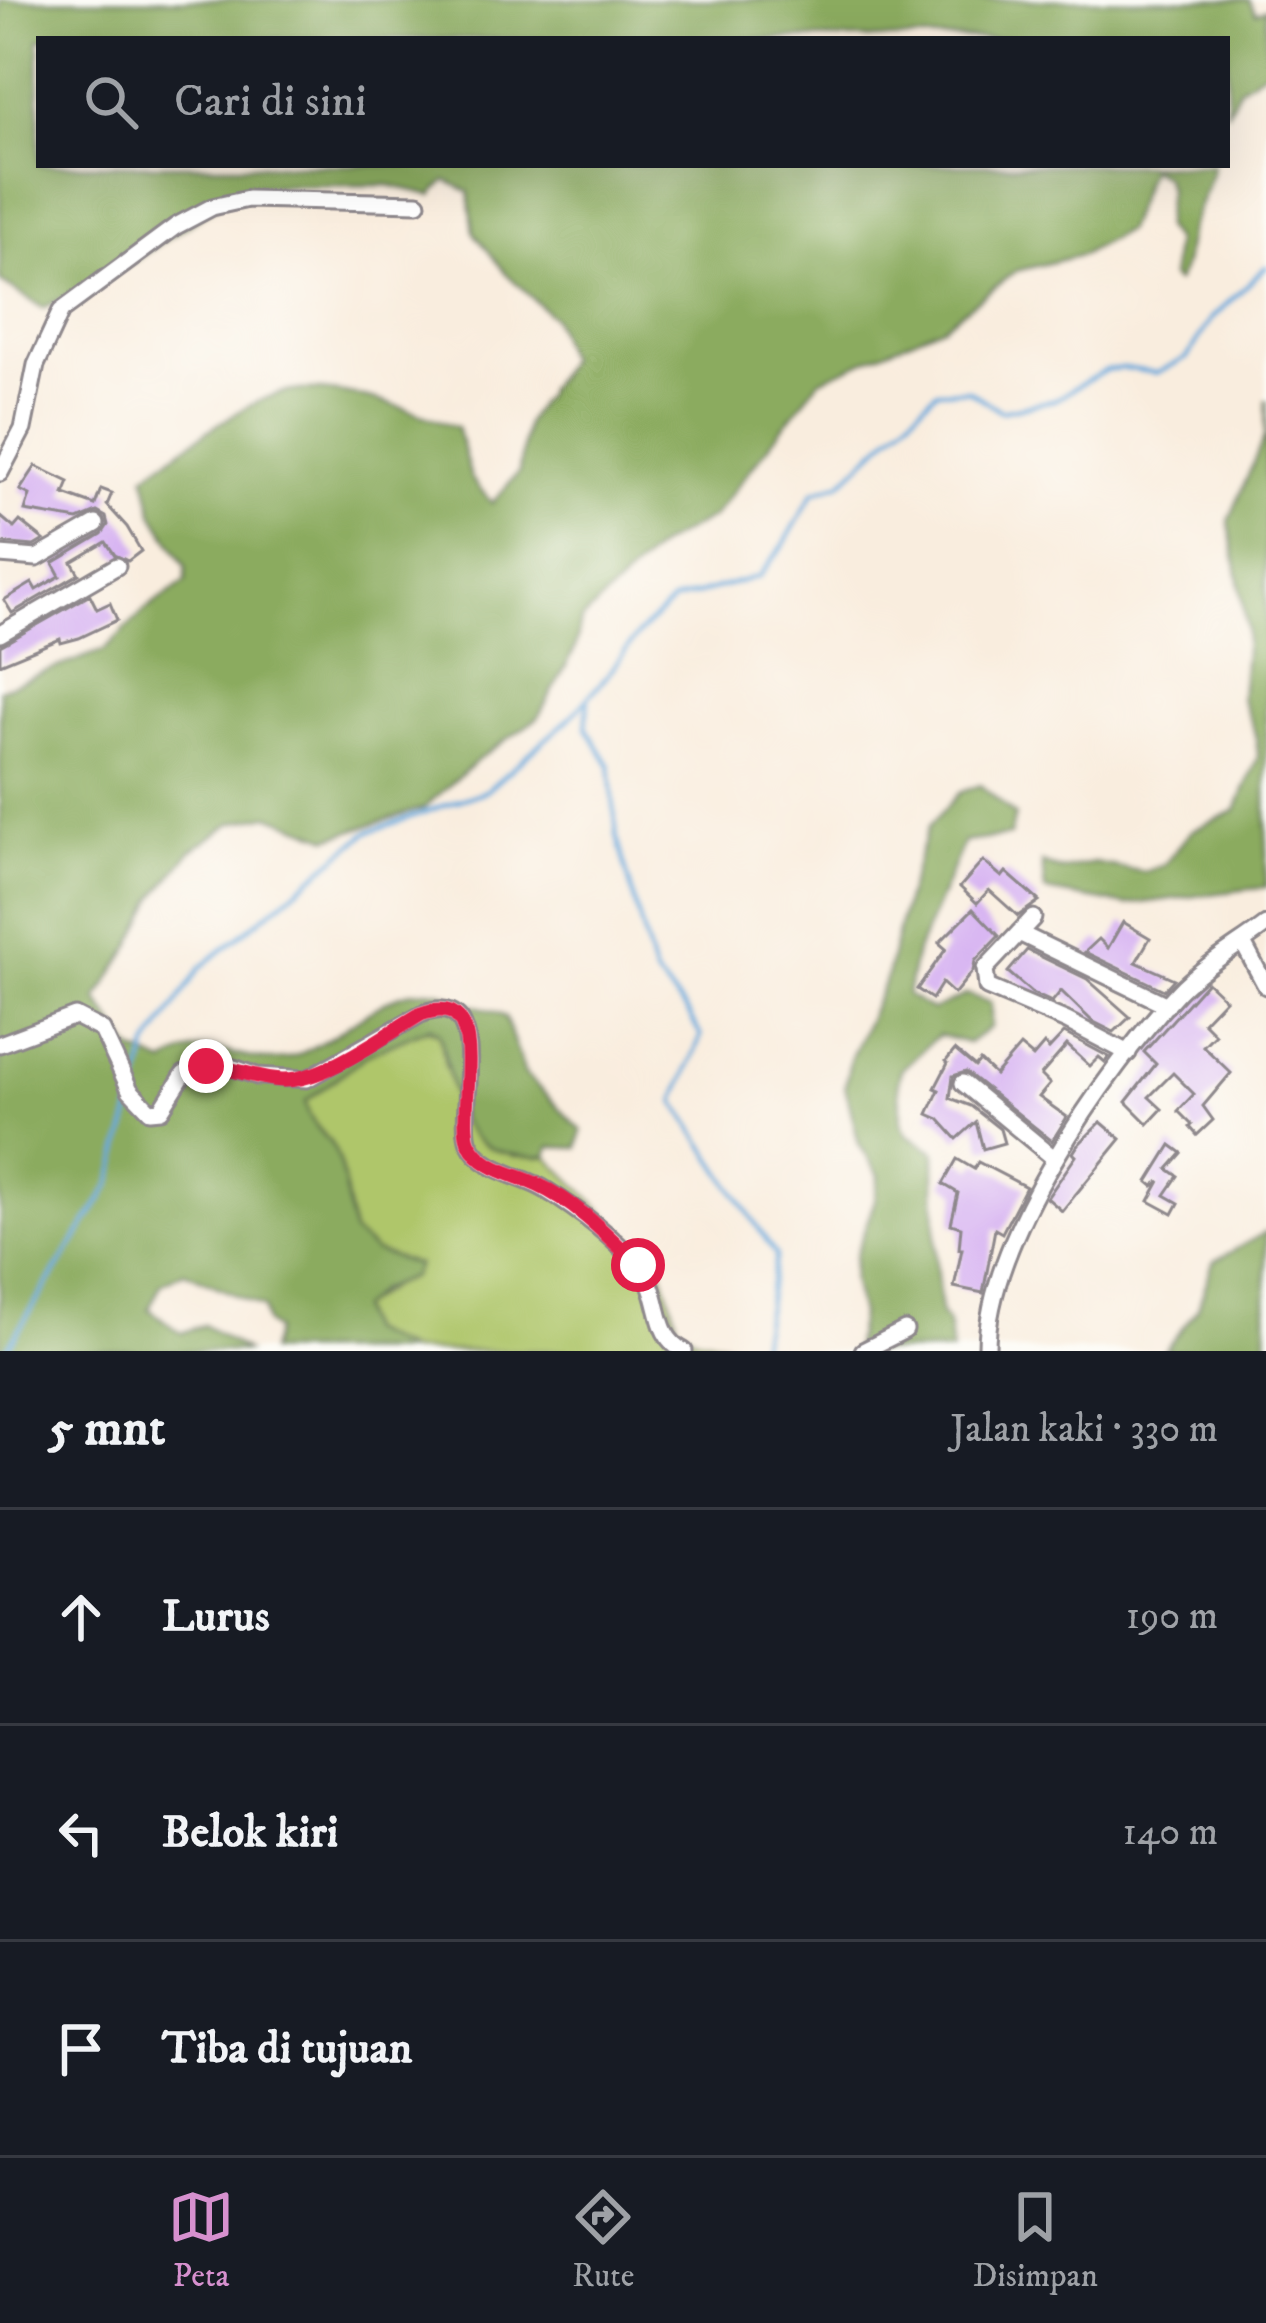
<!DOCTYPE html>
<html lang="id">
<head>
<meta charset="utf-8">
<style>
	body { margin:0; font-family:"IM FELL DW Pica",serif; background:#242831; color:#f1f3f6 }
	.stop { position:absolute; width:36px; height:36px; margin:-27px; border:9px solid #e11d48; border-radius:50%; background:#fff }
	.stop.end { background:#e11d48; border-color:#fff; box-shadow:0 3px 12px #0008 }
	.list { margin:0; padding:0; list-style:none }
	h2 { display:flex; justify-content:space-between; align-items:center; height:156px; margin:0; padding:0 48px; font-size:51px }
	h2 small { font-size:39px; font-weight:400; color:#9ea1a6 }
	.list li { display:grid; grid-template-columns:78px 1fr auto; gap:36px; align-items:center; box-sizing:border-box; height:216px; padding:0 48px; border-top:3px solid #363941 }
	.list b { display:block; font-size:45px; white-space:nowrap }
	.list em { font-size:39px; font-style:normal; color:#9ea1a6 }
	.icon { flex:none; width:66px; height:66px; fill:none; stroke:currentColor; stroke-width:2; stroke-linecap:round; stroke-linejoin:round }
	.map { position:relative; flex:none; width:1266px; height:1351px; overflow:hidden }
	.search { position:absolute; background:#171b24; box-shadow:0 12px 48px #0002; left:36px; right:36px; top:36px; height:132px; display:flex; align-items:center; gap:30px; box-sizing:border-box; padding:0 42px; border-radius:0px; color:#9ea1a6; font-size:45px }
	.sheet { height:804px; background:#171b24 }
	nav { display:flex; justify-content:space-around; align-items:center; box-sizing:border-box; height:168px; border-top:3px solid #363941; background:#171b24; font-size:33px; color:#9ea1a6 }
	nav a { display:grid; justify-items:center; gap:6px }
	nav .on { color:#d690ce }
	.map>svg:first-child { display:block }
	.green { fill:#afc66b; stroke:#687453; stroke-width:3 }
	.forest { fill:#8bab5f; stroke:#56664d; stroke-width:3 }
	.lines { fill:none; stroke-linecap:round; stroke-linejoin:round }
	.stream { stroke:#67a9db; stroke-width:4.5 }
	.building { fill:#d1a8f1 }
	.minor-casing { stroke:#8e888c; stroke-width:21 }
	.minor { stroke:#fff; stroke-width:15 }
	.route { stroke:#e11d48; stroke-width:15 }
</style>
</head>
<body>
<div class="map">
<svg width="1266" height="1351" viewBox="0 0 1266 1351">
	<rect width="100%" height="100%" fill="#fdfcf7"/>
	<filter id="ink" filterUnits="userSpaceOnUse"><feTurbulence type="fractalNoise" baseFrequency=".00833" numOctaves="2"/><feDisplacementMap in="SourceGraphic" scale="24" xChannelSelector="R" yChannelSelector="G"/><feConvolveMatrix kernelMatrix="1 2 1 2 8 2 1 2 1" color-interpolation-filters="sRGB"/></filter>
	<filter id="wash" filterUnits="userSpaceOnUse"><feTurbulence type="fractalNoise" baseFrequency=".004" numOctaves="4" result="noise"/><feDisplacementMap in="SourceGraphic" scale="48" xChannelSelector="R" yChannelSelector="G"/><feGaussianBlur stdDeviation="2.7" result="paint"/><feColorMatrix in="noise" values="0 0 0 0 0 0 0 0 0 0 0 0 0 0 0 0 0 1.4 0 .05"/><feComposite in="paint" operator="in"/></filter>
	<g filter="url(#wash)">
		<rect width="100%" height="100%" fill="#f9edde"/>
		<!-- green -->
		<path class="green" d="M423,1028l16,5 7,35 67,88h34l114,112 17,57 16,12 53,11h22l-1,3h-359l-43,-20 -7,-22c19,-18 41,-23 58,-44l-42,-14 -22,-18c-6,-22 -9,-66 -19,-84 -9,-18 -27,-26 -28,-48l62,-47z"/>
		<!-- forest -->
		<g class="forest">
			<path d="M0,0h1249l7,13 10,-4v61l-26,17 -13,26v-74h-1188v126h1174c-4,25 -18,44 -24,68 -5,19 -1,32 -13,49l-5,-4 3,-37 -10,-14 4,-38 -4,-12 -14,-9 -24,62 -45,25 -65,16 -73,55 -123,54 -107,137 -54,29 -78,75 -6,28 -37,69 -58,40 -56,50 -95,30 -60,-23 -37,8 -41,28 -36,46 -24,49 -34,53 35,51 33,14c49,-35 76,5 124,-6 11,-2 23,-11 33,-16 36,-19 71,-58 115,-51 9,1 17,8 26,11 15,5 28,7 42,15l20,57 57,57 -4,17 -28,-1 -3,9 -8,1c-94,-3 -79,-53 -100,-124l-9,-6 -62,27 -62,47c1,22 18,30 28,48 10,18 13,62 19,84l22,18 42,14 -5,12 -33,13 -20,19 7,22 43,20h-140l6,-21 -9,-7 -2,-15 -80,-36 -23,12 -12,25 32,24 23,-8 41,26h-245v-662l104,-39 40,-39 42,-30v-14l-33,-54 -8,-38c37,-25 103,-79 147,-84 50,-7 119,19 165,36l14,51 21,25 27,-31 7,-49 41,-63 -14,-42 -47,-45 -32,-40 -5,-41 -23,-12 -14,15 -44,-10 -142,1 -122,82 -81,40 -43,-27z"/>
			<path d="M1266,399v488l-140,18 -81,-14 -3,-28 19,7 33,-7 51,9 19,-7 27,-34 45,-21 22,-53 -2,-21 -15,-38 6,-69 -18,-108 36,-86z"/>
			<path d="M980,785l35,30 -5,21 -46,6 -49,114 -8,39 25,15 35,-16 24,9v24l-23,16 -30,-8 -37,35 -3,12 4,42 5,10 28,18 1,111 5,51 7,9 4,28h-98l6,-36 -8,-35 3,-24 20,-56 4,-25 -20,-31 -14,-58 5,-26 37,-84 20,-82 21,-66 31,-35z"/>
			<path d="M1266,1232v119h-102l34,-43 15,-46z"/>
		</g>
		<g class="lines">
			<!-- stream -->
			<g class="stream">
				<path d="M588,700l-2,27 24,39 7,71 37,136 34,40 13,23 -26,65 101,154 -17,96"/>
				<path d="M137,1089l11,-42 52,-79 168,-136 118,-41 83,-72 38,-43 31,-42 35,-33 86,-25 24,-30 31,-54 27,-9 96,-92 31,-1 33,21 53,-11 52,-30 19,-2 31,5 31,-15 25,-40 54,-51"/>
				<path d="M5,1351l106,-167 23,-84"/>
			</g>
		</g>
		<g id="blocks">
			<!-- building -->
			<g class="building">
				<path d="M36,466l33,16 -5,12 31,11 6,-16 11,4 -5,12 20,22 14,24 -13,10 -13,-6 -9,-13 -34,20 7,12 -67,39 -8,-13 28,-17 4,7 24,-14 -7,-13 49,-29 6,-9 -2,-8 -9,-5 -19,8 -53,-9 5,-16 -10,-5z"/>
				<path d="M0,516l14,12 6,-7 24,19 -10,6 -34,-3z"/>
				<path d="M90,595l7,14 13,-6 7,17 -38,18 -18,5 -1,-4 -60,25v-18z"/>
				<path d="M983,861l19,16 4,-5 33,29 -21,15 -29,-26 -12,13 -17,-16z"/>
				<path d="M973,909l26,27 -24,25 -2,10 -19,23 -12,-11 -10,16 -15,-10 29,-40 -7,-6z"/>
				<path d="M1123,922l27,16 -14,24 38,17 -10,11 -79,-38 14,-13 9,9z"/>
				<path d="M1027,950l60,29 43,38 -16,15 -22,-11 -31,-30 -9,11 -20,-9 -24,-21z"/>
				<path d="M1207,982l18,17 -22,23 12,12 -12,12 28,27 -28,33 10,14 -16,15 -7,-8 2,-2 -14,-14 16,-17 -21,-21 -24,24 13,12 -14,15 -22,-22 30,-38 -12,-12z"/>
				<path d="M1064,1033l45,24 -4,5 -6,-5 -9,9 -23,-21 -26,30 9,9 -11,13 28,20 -15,24 -86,-69 -13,4 -3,22 21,8 29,23 4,14 -21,6 -7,-27 -19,17 -18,-20 -11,-5 11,-24 -4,-2 13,-25 -2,-2 9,-11 20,17 5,-6 15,14 25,-29 13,11 11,-13 5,5z"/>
				<path d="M1101,1122l20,17 -59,72 -15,-13 29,-42 -3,-3 5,-8z"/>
				<path d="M1171,1145l11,8 -14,16 10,7 -13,19 14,8 -6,11 -24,-13 11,-20 -7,5 -5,-4z"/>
				<path d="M957,1159l17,10 4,-7 48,25 -24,46 -7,-4 -12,64 -29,-6 8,-38h-3l2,-22 -10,-3 7,-31 -15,-9z"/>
			</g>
		</g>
	</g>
	<g filter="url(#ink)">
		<use href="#blocks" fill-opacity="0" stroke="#8e888c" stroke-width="3"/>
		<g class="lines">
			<defs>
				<g id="minor">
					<path d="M0,473l23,-44 13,-64 25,-54 115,-85 36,-19 36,-8 170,4"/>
					<path d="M0,555l37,3 59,-34"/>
					<path d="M0,634l117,-68"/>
					<path d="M1033,918l-48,51 2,18 80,34 61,32"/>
					<path d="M1019,933l148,72"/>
					<path d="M1243,943l23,43"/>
					<path d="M0,1044l75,-28 27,14 28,60 20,21 11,-1 23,-36 22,-8 28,2 23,8 50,3 114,-65c76,-29 35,100 48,129 14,30 52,31 77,47 34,21 66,46 93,76 25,28 12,69 45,85"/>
					<path d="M963,1083l92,76"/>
					<path d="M863,1351l42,-21"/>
					<path d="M987,1351c-2,-109 118,-281 191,-359 25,-26 59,-45 88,-67"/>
				</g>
			</defs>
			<!-- minor casing -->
			<use href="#minor" class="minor-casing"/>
			<!-- minor -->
			<use href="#minor" class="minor"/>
		</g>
	</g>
	<g class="lines" filter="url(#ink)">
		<!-- route -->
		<path class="route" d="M206,1066c27,1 50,13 76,14 41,2 103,-45 139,-66 76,-28 34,99 48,129 13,27 44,30 69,42 39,18 70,51 100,80"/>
	</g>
</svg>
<div class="stop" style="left:638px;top:1265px"></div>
<div class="stop end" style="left:206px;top:1066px"></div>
<div class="search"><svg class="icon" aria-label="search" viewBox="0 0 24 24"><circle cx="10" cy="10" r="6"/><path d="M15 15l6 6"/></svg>Cari di sini</div>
</div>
<section class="sheet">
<h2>5 mnt<small>Jalan kaki · 330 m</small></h2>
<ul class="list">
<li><svg class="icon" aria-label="ahead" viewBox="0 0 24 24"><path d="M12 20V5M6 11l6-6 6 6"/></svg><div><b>Lurus</b></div><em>190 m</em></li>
<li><svg class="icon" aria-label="left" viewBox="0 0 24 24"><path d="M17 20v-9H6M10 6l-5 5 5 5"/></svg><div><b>Belok kiri</b></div><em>140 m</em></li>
<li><svg class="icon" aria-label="arrive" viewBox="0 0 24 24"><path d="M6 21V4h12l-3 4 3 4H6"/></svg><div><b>Tiba di tujuan</b></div></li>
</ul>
</section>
<nav>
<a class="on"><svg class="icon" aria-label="map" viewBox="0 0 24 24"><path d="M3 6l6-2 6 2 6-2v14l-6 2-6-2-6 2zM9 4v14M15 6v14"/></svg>Peta</a>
<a><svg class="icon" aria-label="directions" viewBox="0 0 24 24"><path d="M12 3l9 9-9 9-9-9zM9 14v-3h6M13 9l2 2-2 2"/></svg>Rute</a>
<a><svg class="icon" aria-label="saved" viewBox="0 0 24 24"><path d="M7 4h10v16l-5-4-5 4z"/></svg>Disimpan</a>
</nav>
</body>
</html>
